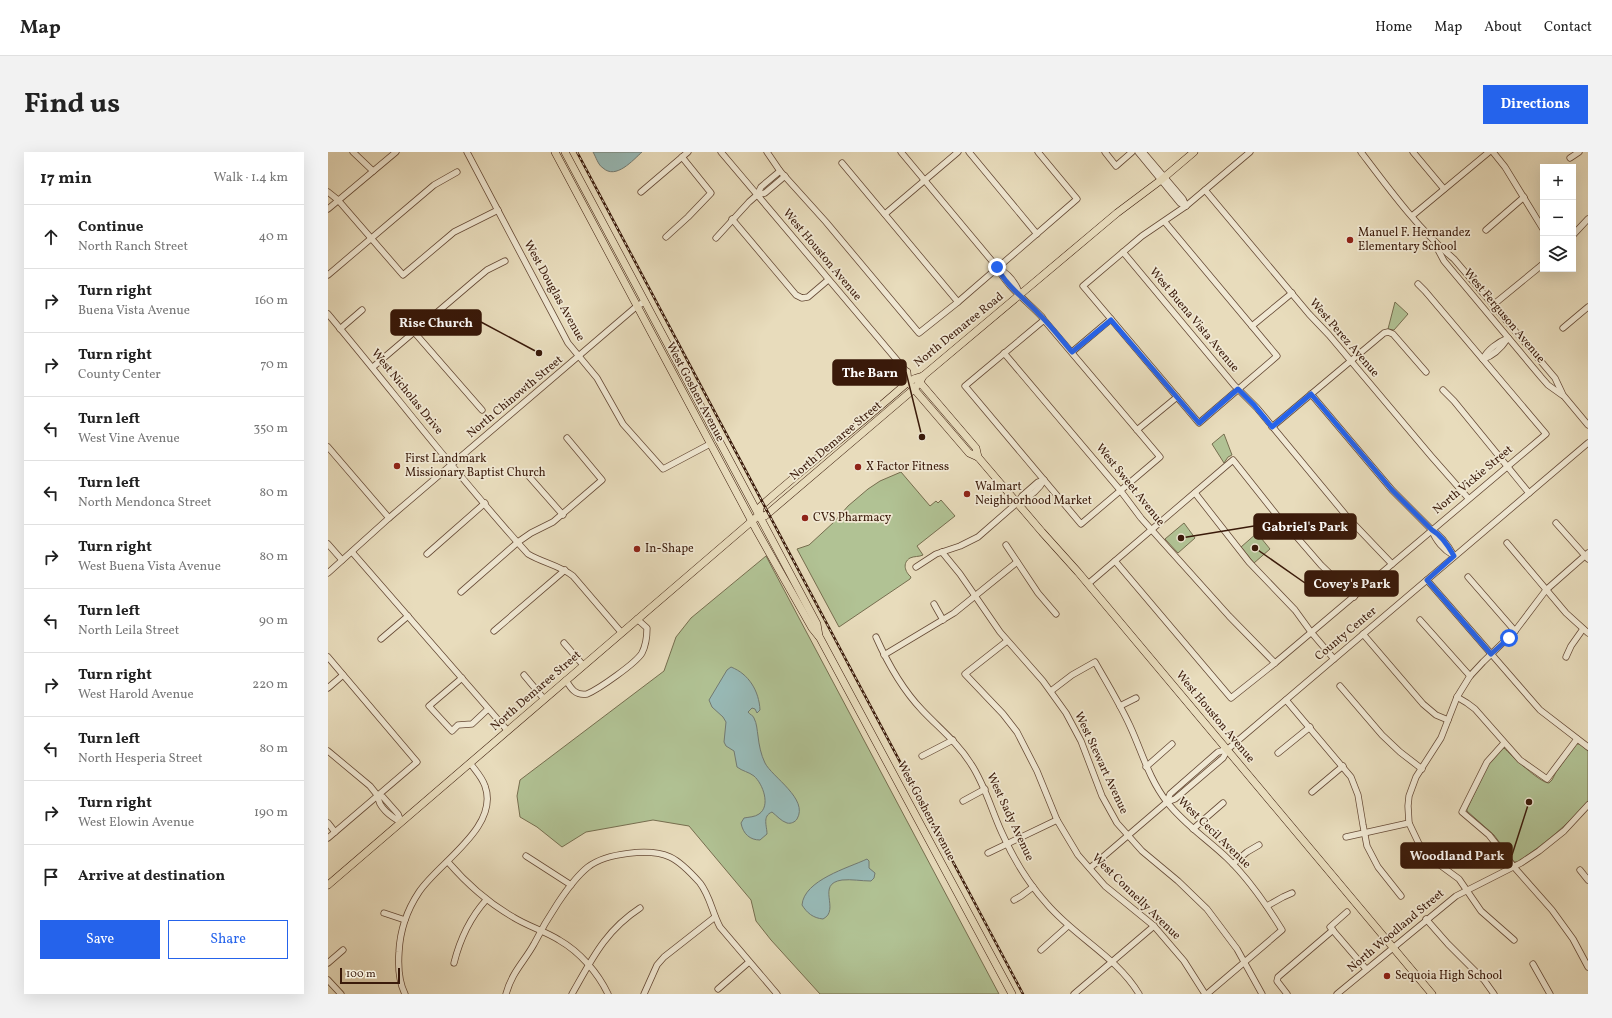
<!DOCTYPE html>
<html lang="en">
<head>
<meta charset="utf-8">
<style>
	body { margin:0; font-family:Vollkorn,serif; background:#f2f2f2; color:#222 }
	.controls { position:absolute; right:12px; top:12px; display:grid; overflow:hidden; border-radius:0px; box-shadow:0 4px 16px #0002 }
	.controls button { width:36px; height:36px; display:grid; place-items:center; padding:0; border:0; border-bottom:1px solid #e0e0e0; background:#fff; color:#222; font:20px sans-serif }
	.scale { position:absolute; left:12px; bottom:10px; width:60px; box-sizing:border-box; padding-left:4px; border:2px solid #3a1a0a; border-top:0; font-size:11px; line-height:14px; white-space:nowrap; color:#3a1a0a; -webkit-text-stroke:3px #f0e8d3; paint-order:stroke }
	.stop { position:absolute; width:12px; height:12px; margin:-9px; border:3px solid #2563eb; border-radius:50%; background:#fff }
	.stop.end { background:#2563eb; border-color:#fff; box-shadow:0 1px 4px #0008 }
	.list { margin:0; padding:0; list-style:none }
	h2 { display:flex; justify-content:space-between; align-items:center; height:52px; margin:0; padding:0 16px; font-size:17px }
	h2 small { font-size:13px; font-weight:400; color:#767676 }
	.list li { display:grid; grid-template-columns:26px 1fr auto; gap:12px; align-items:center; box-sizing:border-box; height:64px; padding:0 16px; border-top:1px solid #e0e0e0 }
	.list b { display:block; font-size:15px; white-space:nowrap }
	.list p { margin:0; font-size:13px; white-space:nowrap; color:#767676 }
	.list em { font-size:13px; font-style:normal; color:#767676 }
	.actions { display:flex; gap:8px; padding:12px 16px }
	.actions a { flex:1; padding:9px 0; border:1px solid #2563eb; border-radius:0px; text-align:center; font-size:14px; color:#2563eb }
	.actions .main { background:#2563eb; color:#fff }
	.icon { flex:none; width:22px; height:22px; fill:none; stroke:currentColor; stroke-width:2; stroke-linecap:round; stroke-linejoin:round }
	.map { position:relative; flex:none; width:1260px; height:842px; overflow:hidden; border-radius:0px }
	header { display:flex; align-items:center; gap:24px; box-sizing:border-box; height:56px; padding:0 20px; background:#fff; border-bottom:1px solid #e0e0e0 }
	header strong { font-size:19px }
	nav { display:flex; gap:22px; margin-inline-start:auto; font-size:14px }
	.intro { display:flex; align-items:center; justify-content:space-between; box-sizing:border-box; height:96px; padding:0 24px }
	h1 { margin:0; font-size:28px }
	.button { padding:10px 18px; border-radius:0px; background:#2563eb; color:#fff; font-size:14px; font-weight:700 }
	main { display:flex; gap:24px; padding:0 24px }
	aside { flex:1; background:#fff; border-radius:0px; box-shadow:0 4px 16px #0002 }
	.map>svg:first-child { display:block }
	.green { fill:#b1c294; stroke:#766e4f }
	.water { fill:#98bab7; stroke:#727a72 }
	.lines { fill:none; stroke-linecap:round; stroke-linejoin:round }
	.minor-casing { stroke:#664a36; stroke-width:7 }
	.major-casing { stroke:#3a1a0a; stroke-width:8 }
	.minor { stroke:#f0e8d3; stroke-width:5.5 }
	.major { stroke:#e8dcbc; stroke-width:7 }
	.rail-casing { stroke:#3a1a0a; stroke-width:2.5 }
	.rail { stroke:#f0e8d3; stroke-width:1; stroke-dasharray:3; stroke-linecap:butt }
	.route { stroke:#2563eb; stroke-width:5 }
	.poi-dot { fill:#8f2418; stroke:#f0e8d3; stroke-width:1.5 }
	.labels { text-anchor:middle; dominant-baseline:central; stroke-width:3.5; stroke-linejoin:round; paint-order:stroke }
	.poi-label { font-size:12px; fill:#3a1a0a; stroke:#f0e8d3; text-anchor:start }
	.street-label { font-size:12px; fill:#3a1a0a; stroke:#f0e8d3 }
	.leader { fill:none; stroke:#3a1a0a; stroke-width:1.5 }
	.callout-dot { fill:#3a1a0a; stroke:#f0e8d3; stroke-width:1.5 }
	.callout { fill:#3a1a0a; stroke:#3a1a0a; stroke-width:1.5 }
	.callout-label { font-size:13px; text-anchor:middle; font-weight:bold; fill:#fff }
</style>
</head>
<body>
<header>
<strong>Map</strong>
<nav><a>Home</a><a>Map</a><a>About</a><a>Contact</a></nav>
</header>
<div class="intro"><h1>Find us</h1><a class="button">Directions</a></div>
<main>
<aside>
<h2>17 min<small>Walk · 1.4 km</small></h2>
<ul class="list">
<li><svg class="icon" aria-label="ahead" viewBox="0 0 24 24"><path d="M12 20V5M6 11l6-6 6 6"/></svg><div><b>Continue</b><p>North Ranch Street</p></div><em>40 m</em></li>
<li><svg class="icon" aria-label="right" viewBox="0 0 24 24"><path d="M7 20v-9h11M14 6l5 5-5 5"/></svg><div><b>Turn right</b><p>Buena Vista Avenue</p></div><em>160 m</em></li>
<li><svg class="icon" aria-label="right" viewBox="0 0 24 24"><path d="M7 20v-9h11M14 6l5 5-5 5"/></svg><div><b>Turn right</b><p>County Center</p></div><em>70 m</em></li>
<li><svg class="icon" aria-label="left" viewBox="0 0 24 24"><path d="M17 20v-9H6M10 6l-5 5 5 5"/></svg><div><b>Turn left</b><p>West Vine Avenue</p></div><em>350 m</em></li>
<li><svg class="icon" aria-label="left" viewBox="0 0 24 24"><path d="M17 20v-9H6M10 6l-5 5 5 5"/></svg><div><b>Turn left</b><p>North Mendonca Street</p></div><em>80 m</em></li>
<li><svg class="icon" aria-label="right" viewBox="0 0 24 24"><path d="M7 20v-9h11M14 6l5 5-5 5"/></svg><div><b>Turn right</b><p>West Buena Vista Avenue</p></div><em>80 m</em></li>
<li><svg class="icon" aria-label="left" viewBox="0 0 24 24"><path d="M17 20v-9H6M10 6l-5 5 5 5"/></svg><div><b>Turn left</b><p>North Leila Street</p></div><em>90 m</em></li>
<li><svg class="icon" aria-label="right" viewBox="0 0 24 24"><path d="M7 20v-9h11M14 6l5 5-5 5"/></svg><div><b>Turn right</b><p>West Harold Avenue</p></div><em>220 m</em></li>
<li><svg class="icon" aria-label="left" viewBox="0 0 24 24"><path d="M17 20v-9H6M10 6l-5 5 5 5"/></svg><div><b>Turn left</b><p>North Hesperia Street</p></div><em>80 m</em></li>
<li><svg class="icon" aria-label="right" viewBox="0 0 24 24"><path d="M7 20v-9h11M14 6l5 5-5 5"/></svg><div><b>Turn right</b><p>West Elowin Avenue</p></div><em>190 m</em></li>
<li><svg class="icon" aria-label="arrive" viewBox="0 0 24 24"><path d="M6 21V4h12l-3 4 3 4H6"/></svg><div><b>Arrive at destination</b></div></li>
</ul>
<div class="actions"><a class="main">Save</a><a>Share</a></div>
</aside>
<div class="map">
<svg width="1260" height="842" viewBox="0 0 1260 842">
	<rect width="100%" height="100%" fill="#e8dcbc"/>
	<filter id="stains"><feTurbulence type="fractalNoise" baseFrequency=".005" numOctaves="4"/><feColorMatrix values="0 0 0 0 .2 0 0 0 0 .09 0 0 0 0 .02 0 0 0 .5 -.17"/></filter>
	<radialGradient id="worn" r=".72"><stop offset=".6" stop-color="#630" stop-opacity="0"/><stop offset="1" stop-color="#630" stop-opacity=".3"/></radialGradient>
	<!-- green -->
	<g class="green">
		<path d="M1067,150l13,12 -14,16 -6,-1z"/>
		<path d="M896,282l8,21 -4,2 -4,6 -12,-19z"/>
		<path d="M573,320l29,34 6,-5 2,2 3,-3 14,16 -38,30 6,9c-4,2 -9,1 -13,3 -8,5 -5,14 1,19l-1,2 -71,48 -42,-78 12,-4 25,-23 14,-16 20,-17 12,-8z"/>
		<path d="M856,371l11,15 -17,15 -13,-14z"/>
		<path d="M929,381l13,16 -16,14 -13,-16z"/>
		<path d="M438,404l233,438h-179l-49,-54 -15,-19 -5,-21 -62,-74 -36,-6 -67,12 -24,15 -25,-20 -17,-10 -3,-21 3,-16 144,-109 12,-34 15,-19z"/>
		<path d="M1248,592h4l8,7v50c-20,24 -44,43 -70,61h-4l-20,-27 -27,-24v-2l21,-44 14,-17h2c7,7 36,35 45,35l3,-3 4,-8z"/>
	</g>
	<!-- water -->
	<g class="water">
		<path d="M265,0h49c-9,8 -26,28 -39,16 -5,-3 -7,-11 -10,-16z"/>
		<path d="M403,515c18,7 28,24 29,43l-3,3 -2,-4 -3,-1 -4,4c2,3 5,3 6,6 3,6 3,12 4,18 1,9 3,19 7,27 7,14 44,36 32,56 -2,3 -6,5 -10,4 -6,-2 -10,-7 -15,-11 -10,4 -5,14 -5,22l-7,6c-10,0 -17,-6 -19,-17l3,-5c5,-1 11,-1 15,-4 12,-8 4,-30 -5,-38 -5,-4 -12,-5 -17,-9l-3,-16 -8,-5 -2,-4 2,-20 -3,-5 -11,-10 -3,-7 18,-30z"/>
		<path d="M539,707l2,2v7l6,5 -1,5 -3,3c-10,0 -19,-2 -29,-1 -27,4 -1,30 -19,39 -10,-1 -16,-6 -21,-14 2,-25 46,-37 65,-46z"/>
	</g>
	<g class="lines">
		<defs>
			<g id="minor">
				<path d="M25,0l20,19"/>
				<path d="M139,0l101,191 29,35 26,46 40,45 47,-25"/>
				<path d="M393,0l186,220"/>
				<path d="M439,0l13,19 46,51 93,111 39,-31 119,-103 -39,-47"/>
				<path d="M573,0l96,115c10,20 30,34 45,50l2,3 116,137 -79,67 -116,-138 79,-66"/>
				<path d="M641,0l68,82"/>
				<path d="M777,0l11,14 16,-14"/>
				<path d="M810,0l42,51 6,3"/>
				<path d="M815,0l40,47 3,7"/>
				<path d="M1033,0c28,37 57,77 93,107l101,119 8,17 25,30"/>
				<path d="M1085,0l31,37"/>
				<path d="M1165,0l12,15 38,62"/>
				<path d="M1242,6l9,-6"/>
				<path d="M514,11l116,139"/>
				<path d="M877,38l104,124 20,21 102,121 37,42"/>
				<path d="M0,40l10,8 65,75 51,-43 44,-22"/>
				<path d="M313,40l47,-40"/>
				<path d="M429,43l4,-8 19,-16"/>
				<path d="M0,57l68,-57"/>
				<path d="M557,62l73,-62"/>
				<path d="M1084,64l77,-64"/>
				<path d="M404,67l64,76 6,3 6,-1 20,-17"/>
				<path d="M836,69l113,135 -78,67 -116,-137 59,-50 44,-30 64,-54"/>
				<path d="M1158,78l38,-33"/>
				<path d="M1245,83l15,-16"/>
				<path d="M338,85l22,-20 23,-24 -29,-36"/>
				<path d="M388,86l33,-36 8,-7 8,-2 20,-17"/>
				<path d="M1108,94l8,15 97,116 7,8 14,10"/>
				<path d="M795,100l111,133 23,23 92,111 43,45"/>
				<path d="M670,116c9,5 17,14 21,24"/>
				<path d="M0,123l106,-90 23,-13"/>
				<path d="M1165,153l50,-41"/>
				<path d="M0,162c67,80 130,163 200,240 15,9 31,11 45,22l48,56"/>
				<path d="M924,174l40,-33"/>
				<path d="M1235,176l25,-21"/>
				<path d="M12,177l22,-19"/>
				<path d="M86,180l68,78"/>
				<path d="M744,200l39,-33"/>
				<path d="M676,201l116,137 21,28 88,98 46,47"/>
				<path d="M1155,207c4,-9 15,-17 25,-21"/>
				<path d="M1155,207c10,-3 19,-12 25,-21"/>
				<path d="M45,215l102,-87 12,-10 18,-9"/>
				<path d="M1115,238l11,11 75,92"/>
				<path d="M983,242l81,96 40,40c9,5 17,17 22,26"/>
				<path d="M944,275l112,-94 4,-1 5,2 33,38"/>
				<path d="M809,278l40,-33"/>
				<path d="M0,295l61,71"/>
				<path d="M198,321l37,42"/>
				<path d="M867,341l54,69 46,48 16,22 23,27"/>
				<path d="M690,351c10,-5 21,-13 26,-23"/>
				<path d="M1228,371l32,36"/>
				<path d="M1104,378c3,10 12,20 21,25"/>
				<path d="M967,383l26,30 33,32"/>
				<path d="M1179,391l59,70 22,20"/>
				<path d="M0,392l14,16"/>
				<path d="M678,393l32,48 18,21"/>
				<path d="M24,400l155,178"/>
				<path d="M614,400l18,22 40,58 43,49 23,32 15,28 21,55 15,27 25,28 36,30 29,28 30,40 25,45"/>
				<path d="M99,402l58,-51"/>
				<path d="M787,409l116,137 44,-35 271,-229 -121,-143 -7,-7"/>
				<path d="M588,415l20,-13 24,-8 18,-9 39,-34 5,-7 16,-14 6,-2"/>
				<path d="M0,421l61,-55 248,-212 7,-4"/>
				<path d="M1140,425l47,54"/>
				<path d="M1099,428l113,130 48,37"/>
				<path d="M760,432l145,-124 46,58"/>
				<path d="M133,440l57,-50 13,-9 22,-11 49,-42 -35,-42"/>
				<path d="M606,452l9,16"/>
				<path d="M1092,468l50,56"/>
				<path d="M166,479l71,-61"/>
				<path d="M1035,482l60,70 13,11 12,5"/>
				<path d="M548,485c12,27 26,52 46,73 17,18 36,33 49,54 14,21 20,45 31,69 11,25 26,50 45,71 28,33 70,53 92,90"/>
				<path d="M53,487l27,-23"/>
				<path d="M679,489l-42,33 38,40 14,18 20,39 20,49 21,35 27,31 49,40 30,35 21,33"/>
				<path d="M236,491l19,22"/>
				<path d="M556,503l70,-42 63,-51"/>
				<path d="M0,505l89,105 -89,76"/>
				<path d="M1238,505l5,-11 12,-17"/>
				<path d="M196,523l20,24"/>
				<path d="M134,526l-33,28 23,25 6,-6 14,-1 16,-15"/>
				<path d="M238,528c5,9 10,16 21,14 12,-5 49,-31 55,-41 4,-8 5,-17 5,-25l-10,-9"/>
				<path d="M1012,534l42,49 18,17 22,17"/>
				<path d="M0,536l15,-13"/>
				<path d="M723,539l21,-16 23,-13c12,21 25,42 35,64 12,26 19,53 37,76 17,22 40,37 60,56 22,21 39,46 55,72l-75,64"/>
				<path d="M1129,545l10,6 8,6 45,51 27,19 30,-40"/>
				<path d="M958,548l65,77 7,18 5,30 4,21 11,21 23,29"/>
				<path d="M792,554l16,-8"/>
				<path d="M1176,591l-17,19 -25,50 27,23 25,32 38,43 21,29 15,28"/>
				<path d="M0,599l42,35 8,10 5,1 15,17 3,8"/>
				<path d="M950,601l32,-26"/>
				<path d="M594,604l31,-16"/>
				<path d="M818,615l26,-23"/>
				<path d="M984,640l31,-26"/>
				<path d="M50,644c0,11 13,21 23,26"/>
				<path d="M635,649l22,-12"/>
				<path d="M839,650l3,-8 48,-42 10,-3"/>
				<path d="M0,671l7,9"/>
				<path d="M865,677l30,-26"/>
				<path d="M1018,685l63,-14"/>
				<path d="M660,701l69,-33"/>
				<path d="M198,704l45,29"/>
				<path d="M120,710c19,22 39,40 65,55 14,9 32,14 46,23 21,12 39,33 49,54"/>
				<path d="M905,712l14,-12 12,-7"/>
				<path d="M762,716l77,-66 8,-3 48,-41 5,-9 360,-306"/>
				<path d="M1252,718l8,10"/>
				<path d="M686,748l7,-4 12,-9"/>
				<path d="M939,754l16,-9 9,-4"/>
				<path d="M1019,760l-17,15 36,42"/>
				<path d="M56,761l21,7"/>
				<path d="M1098,767l22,25 36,36 10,14"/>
				<path d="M1186,788l-33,-29 -22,-32 -30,-22 -10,-13 -10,-21 -1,-17 1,-10 7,-19 25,-39 16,-41 13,-21 13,-14 32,-31 31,-41 42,-37"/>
				<path d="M713,798l27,-24"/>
				<path d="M0,811l15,-13"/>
				<path d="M126,811c6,-24 15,-44 32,-63"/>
				<path d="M1205,812l17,30"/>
				<path d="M0,828l13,14"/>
				<path d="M390,837l31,-27"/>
				<path d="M77,842c-6,-12 -7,-28 -6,-42 1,-21 8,-42 20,-60 19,-29 81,-65 66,-106 -3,-9 -10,-16 -15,-23"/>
				<path d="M178,842c6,-22 18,-32 28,-50 11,-22 35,-62 54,-77 18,-14 62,-19 82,-10 11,5 22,17 30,26 10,13 12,29 20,44l57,67"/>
				<path d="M244,842c20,-35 33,-63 68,-86"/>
				<path d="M316,842l13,-29 7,-8 51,-40"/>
				<path d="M746,842l80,-68"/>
				<path d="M959,842l-10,-13 1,-4 55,-47"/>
				<path d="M1009,842l119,-98 65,-33 18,-12 25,-20 24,-26"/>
			</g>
			<g id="major">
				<path d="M227,0l202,379 55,97 8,10 192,356"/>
				<path d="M237,0l252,472 2,12"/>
				<path d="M579,220l1,10 6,7 55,64 9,4 64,75 36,40 354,422"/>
				<path d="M589,227l59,69 2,9"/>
				<path d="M431,363l6,1 149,-127 6,-7 3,-6"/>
				<path d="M0,733l431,-370 1,-8c48,-43 100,-82 148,-125l8,-4 7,-2 194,-163 44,-33 33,-28"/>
			</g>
		</defs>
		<!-- minor casing -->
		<use href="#minor" class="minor-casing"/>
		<!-- major casing -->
		<use href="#major" class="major-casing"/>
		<!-- minor -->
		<use href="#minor" class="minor"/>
		<!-- major -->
		<use href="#major" class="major"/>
		<defs>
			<path id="rail" d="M249,0l446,842"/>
		</defs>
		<!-- rail casing -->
		<use href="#rail" class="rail-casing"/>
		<!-- rail -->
		<use href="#rail" class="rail"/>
	</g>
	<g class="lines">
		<!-- route -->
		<path class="route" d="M669,115c9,19 28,32 42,47 12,12 22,25 33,38l39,-32 88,103 39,-34 16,16 18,22 39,-33 81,96 40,40c9,5 17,17 22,26l-27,24 64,74 18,-16"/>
	</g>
	<!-- markers -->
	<g class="poi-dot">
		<circle cx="1022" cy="88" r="4"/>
		<circle cx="69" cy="314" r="4"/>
		<circle cx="530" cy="315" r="4"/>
		<circle cx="639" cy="342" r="4"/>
		<circle cx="477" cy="366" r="4"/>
		<circle cx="309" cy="397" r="4"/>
		<circle cx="1059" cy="824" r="4"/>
	</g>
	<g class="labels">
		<!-- poi labels -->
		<g class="poi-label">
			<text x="1030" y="81">Manuel F. Hernandez<tspan x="1030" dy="14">Elementary School</tspan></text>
			<text x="77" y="307">First Landmark<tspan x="77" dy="14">Missionary Baptist Church</tspan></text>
			<text x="538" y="315">X Factor Fitness</text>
			<text x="647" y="335">Walmart<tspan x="647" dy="14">Neighborhood Market</tspan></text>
			<text x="485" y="366">CVS Pharmacy</text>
			<text x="317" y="397">In-Shape</text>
			<text x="1067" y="824">Sequoia High School</text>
		</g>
		<!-- street labels -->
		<g class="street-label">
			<text transform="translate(494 103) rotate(50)">West Houston Avenue</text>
			<text transform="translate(226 139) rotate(61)">West Douglas Avenue</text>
			<text transform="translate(1176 164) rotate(50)">West Ferguson Avenue</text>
			<text transform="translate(866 168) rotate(50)">West Buena Vista Avenue</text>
			<text transform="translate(631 178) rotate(-39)">North Demaree Road</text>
			<text transform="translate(1016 186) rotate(49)">West Perez Avenue</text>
			<text transform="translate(79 240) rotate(51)">West Nicholas Drive</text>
			<text transform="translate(367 240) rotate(62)">West Goshen Avenue</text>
			<text transform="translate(187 245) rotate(-40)">North Chinowth Street</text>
			<text transform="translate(508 289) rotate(-40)">North Demaree Street</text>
			<text transform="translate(1145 328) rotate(-40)">North Vickie Street</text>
			<text transform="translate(802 333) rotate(51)">West Sweet Avenue</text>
			<text transform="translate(1018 482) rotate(-40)">County Center</text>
			<text transform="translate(208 539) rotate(-41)">North Demaree Street</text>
			<text transform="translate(887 565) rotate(50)">West Houston Avenue</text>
			<text transform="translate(773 611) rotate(65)">West Stewart Avenue</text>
			<text transform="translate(598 659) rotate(62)">West Goshen Avenue</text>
			<text transform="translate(682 665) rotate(65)">West Sady Avenue</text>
			<text transform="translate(886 681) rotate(44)">West Cecil Avenue</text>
			<text transform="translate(808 745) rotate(44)">West Connelly Avenue</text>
			<text transform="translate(1068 779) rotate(-40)">North Woodland Street</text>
		</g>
	</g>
	<!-- callouts -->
	<path class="leader" d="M211 201L153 170M594 285L578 220M853 386L926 374M927 396L977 431M1201 650L1184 703"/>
	<g class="callout-dot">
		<circle cx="211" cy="201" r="4"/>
		<circle cx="594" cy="285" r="4"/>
		<circle cx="853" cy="386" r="4"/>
		<circle cx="927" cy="396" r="4"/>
		<circle cx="1201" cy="650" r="4"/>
	</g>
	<g class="callout">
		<rect x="63" y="158" width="90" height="25" rx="4"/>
		<rect x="505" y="208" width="73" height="25" rx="4"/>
		<rect x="926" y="362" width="102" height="25" rx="4"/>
		<rect x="977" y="419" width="93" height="25" rx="4"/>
		<rect x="1073" y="691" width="111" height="25" rx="4"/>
	</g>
	<g class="callout-label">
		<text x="108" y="175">Rise Church</text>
		<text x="542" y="225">The Barn</text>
		<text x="977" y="379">Gabriel's Park</text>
		<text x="1024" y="436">Covey's Park</text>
		<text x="1129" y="708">Woodland Park</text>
	</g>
	<rect width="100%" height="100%" filter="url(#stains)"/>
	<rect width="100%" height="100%" fill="url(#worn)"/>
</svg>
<div class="controls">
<button>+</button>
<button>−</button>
<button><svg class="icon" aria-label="layers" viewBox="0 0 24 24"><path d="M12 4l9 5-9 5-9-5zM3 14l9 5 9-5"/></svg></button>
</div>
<div class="scale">100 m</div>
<div class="stop" style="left:1181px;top:486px"></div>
<div class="stop end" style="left:669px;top:115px"></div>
</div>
</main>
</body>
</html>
